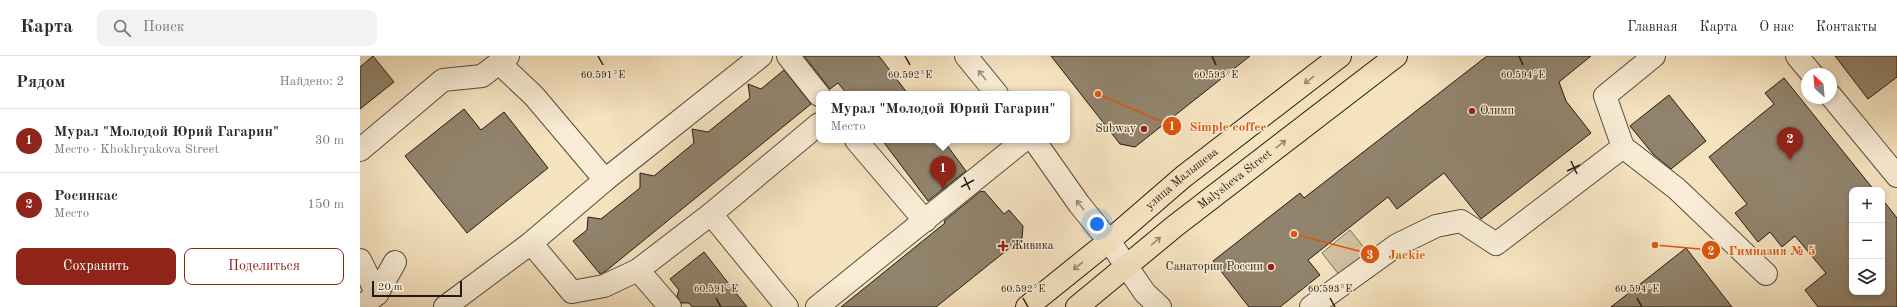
<!DOCTYPE html>
<html lang="ru">
<head>
<meta charset="utf-8">
<style>
	body { margin:0; font-family:"Old Standard TT",serif; background:#f2f2f3; color:#2b2b33 }
	.controls { position:absolute; right:12px; bottom:12px; display:grid; overflow:hidden; border-radius:8px; box-shadow:0 2px 6px #0003 }
	.controls button { width:36px; height:36px; display:grid; place-items:center; padding:0; border:0; border-bottom:1px solid #e1e1e2; background:#fff; color:#2b2b33; font:20px sans-serif }
	.compass { position:absolute; left:1441px; top:12px; width:36px; height:36px; border-radius:50%; background:#fff; box-shadow:0 2px 6px #0003; rotate:334deg }
	.scale { position:absolute; left:12px; bottom:10px; width:90px; box-sizing:border-box; padding-left:4px; border:2px solid #241b10; border-top:0; font-size:11px; line-height:14px; white-space:nowrap; color:#241b10; -webkit-text-stroke:3px #f9edd6; paint-order:stroke }
	.you { position:absolute; left:737px; top:168px; width:14px; height:14px; margin:-10px; border:3px solid #fff; border-radius:50%; background:#1a73e8; box-shadow:0 0 0 6px #1a73e833 }
	.badge { display:grid; place-items:center; width:26px; height:26px; border-radius:50%; background:#8f2418; color:#fff; font-size:13px; font-weight:700 }
	.pin { position:absolute; translate:-50% -33px; filter:drop-shadow(0 1px 2px #0008) }
	.pin::after { content:''; position:absolute; top:21px; width:14px; height:12px; background:inherit; clip-path:polygon(0 0,100% 0,50% 100%) }
	.popup { position:absolute; left:456px; top:35px; width:254px; height:52px; box-sizing:border-box; display:grid; place-content:center; border-radius:8px; background:#fff; filter:drop-shadow(0 1px 3px #0005); font-size:13px; white-space:nowrap; color:#7c7c81 }
	.popup b { font-size:15px; color:#2b2b33 }
	.popup::after { content:''; position:absolute; left:50%; top:100%; margin-left:-8px; border:8px solid transparent; border-top-color:#fff }
	.list { margin:0; padding:0; list-style:none }
	h2 { display:flex; justify-content:space-between; align-items:center; height:52px; margin:0; padding:0 16px; font-size:17px }
	h2 small { font-size:13px; font-weight:400; color:#7c7c81 }
	.list li { display:grid; grid-template-columns:26px 1fr auto; gap:12px; align-items:center; box-sizing:border-box; height:64px; padding:0 16px; border-top:1px solid #e1e1e2 }
	.list b { display:block; font-size:15px; white-space:nowrap }
	.list p { margin:0; font-size:13px; white-space:nowrap; color:#7c7c81 }
	.list em { font-size:13px; font-style:normal; color:#7c7c81 }
	.actions { display:flex; gap:8px; padding:12px 16px }
	.actions a { flex:1; padding:9px 0; border:1px solid #8f2418; border-radius:8px; text-align:center; font-size:14px; color:#8f2418 }
	.actions .main { background:#8f2418; color:#fff }
	.icon { flex:none; width:22px; height:22px; fill:none; stroke:currentColor; stroke-width:2; stroke-linecap:round; stroke-linejoin:round }
	.map { position:relative; flex:none; width:1537px; height:251px; overflow:hidden }
	header { display:flex; align-items:center; gap:24px; box-sizing:border-box; height:56px; padding:0 20px; background:#fff; border-bottom:1px solid #e1e1e2 }
	header strong { font-size:19px }
	nav { display:flex; gap:22px; margin-inline-start:auto; font-size:14px }
	.search { width:280px; height:36px; background:#f2f2f3; display:flex; align-items:center; gap:10px; box-sizing:border-box; padding:0 14px; border-radius:8px; color:#7c7c81; font-size:15px }
	main { display:flex }
	aside { flex:1; background:#fff }
	.map>svg:first-child { display:block }
	.green { fill:#d2c1a2; stroke:#7b6e59 }
	.building { fill:#91836c; stroke:#241b10 }
	.lines { fill:none; stroke-linecap:round; stroke-linejoin:round }
	.minor-casing { stroke:#584d3c; stroke-width:24 }
	.major-casing { stroke:#241b10; stroke-width:24 }
	.minor { stroke:#f9edd6; stroke-width:22 }
	.major { stroke:#f6e3c0; stroke-width:22 }
	.oneway { stroke:#998e7d }
	.oneway2 { stroke:#988971 }
	.ticks { fill:none; stroke:#241b10; stroke-width:1.5 }
	.poi-dot { fill:#8f2418; stroke:#f9edd6; stroke-width:1.5 }
	.labels { text-anchor:middle; dominant-baseline:central; stroke-width:3; stroke-linejoin:round; paint-order:stroke }
	.poi-label { font-size:12px; fill:#241b10; stroke:#f9edd6; text-anchor:start }
	.street-label { font-size:12px; fill:#241b10; stroke:#f9edd6 }
	.ticks-label { font-size:10px; text-anchor:middle; fill:#241b10; stroke:#f9edd6; stroke-width:3; stroke-linejoin:round; paint-order:stroke }
	.leader { fill:none; stroke:#de560c; stroke-width:1.5 }
	.callout-dot { fill:#de560c; stroke:#f9edd6; stroke-width:1.5 }
	.mark-label { font-size:12px; text-anchor:middle; font-weight:bold; fill:#fff }
	.callout-label { font-size:13px; text-anchor:middle; font-weight:bold; fill:#de560c; stroke:#f9edd6; stroke-width:3; stroke-linejoin:round; paint-order:stroke }
</style>
</head>
<body>
<header>
<strong>Карта</strong>
<div class="search"><svg class="icon" aria-label="search" viewBox="0 0 24 24"><circle cx="10" cy="10" r="6"/><path d="M15 15l6 6"/></svg>Поиск</div>
<nav><a>Главная</a><a>Карта</a><a>О нас</a><a>Контакты</a></nav>
</header>
<main>
<aside>
<h2>Рядом<small>Найдено: 2</small></h2>
<ul class="list">
<li><span class="badge">1</span><div><b>Мурал &quot;Молодой Юрий Гагарин&quot;</b><p>Место · Khokhryakova Street</p></div><em>30 m</em></li>
<li><span class="badge">2</span><div><b>Росинкас</b><p>Место</p></div><em>150 m</em></li>
</ul>
<div class="actions"><a class="main">Сохранить</a><a>Поделиться</a></div>
</aside>
<div class="map">
<svg width="1537" height="251" viewBox="0 0 1537 251">
	<rect width="100%" height="100%" fill="#f6e3c0"/>
	<filter id="stains"><feTurbulence type="fractalNoise" baseFrequency=".005" numOctaves="4"/><feColorMatrix values="0 0 0 0 .2 0 0 0 0 .09 0 0 0 0 .02 0 0 0 .5 -.17"/></filter>
	<radialGradient id="worn" r=".72"><stop offset=".6" stop-color="#630" stop-opacity="0"/><stop offset="1" stop-color="#630" stop-opacity=".3"/></radialGradient>
	<!-- green -->
	<path class="green" d="M990,174l19,24 -29,22 -18,-23z"/>
	<!-- building -->
	<g class="building">
		<path d="M13,0l21,26 -34,27v-42z"/>
		<path d="M444,0h75l29,38h-61l-9,-11 -8,6z"/>
		<path d="M691,0h199l-115,91 -15,-3z"/>
		<path d="M1127,0h104l-32,26 7,19 25,32 -110,86 -37,-46 -47,36 -9,-12 -80,63 12,15 -40,32h-31l-36,-46 87,-68 4,5z"/>
		<path d="M1475,0h62v21l-29,22z"/>
		<path d="M424,14l27,34 -205,167 -6,3 -27,-33 14,-11 1,-13 13,2 39,-31v-15l14,3 40,-33 -2,-14 16,3 42,-34 -2,-14 13,5z"/>
		<path d="M1424,22l90,112h-22v102h30v-93l15,19v89h-79l-13,-17 21,-17 -31,-37 -13,11 -12,-15 -12,10 -23,-29 12,-9 -38,-47 65,-53 -9,-11z"/>
		<path d="M1309,39l37,46 -35,28 -18,-15 -23,-28z"/>
		<path d="M104,53l17,21 23,-18 44,56 -81,65 -62,-77z"/>
		<path d="M522,84h61l23,31 -38,30z"/>
		<path d="M621,135l1,1 2,-1 20,23 5,-4 14,16 -1,12 -86,69h-95l104,-84 -1,-2z"/>
		<path d="M1326,192l46,59h-121z"/>
		<path d="M344,196l43,55h-55l-3,-4h-8l-4,-7 2,-6 -9,-11z"/>
	</g>
	<g class="lines">
		<defs>
			<g id="minor">
				<path d="M428,0l31,39"/>
				<path d="M606,0l31,38"/>
				<path d="M1437,0l15,18"/>
				<path d="M139,7l35,33 71,84"/>
				<path d="M1471,40l66,80"/>
				<path d="M496,84l69,81"/>
				<path d="M674,84l45,64 30,37 36,52 15,14"/>
				<path d="M1263,91l54,42 89,85"/>
				<path d="M0,94l83,-70 39,-4 26,-20"/>
				<path d="M351,158l76,93"/>
				<path d="M171,187l41,49 32,-6 34,-16 73,-56 108,-90"/>
				<path d="M0,204l17,34"/>
				<path d="M278,214l32,37"/>
				<path d="M0,251l17,-13 18,-32"/>
				<path d="M85,251l86,-64 74,-63 156,-124"/>
				<path d="M457,251l207,-167"/>
				<path d="M951,251l86,-62 39,-19 25,-5 35,23 127,-97 -18,-51 49,-40"/>
			</g>
			<g id="major">
				<path id="s1" d="M667,251l82,-66 74,-64 157,-121"/>
				<path id="s2" d="M717,251l98,-81 221,-170"/>
			</g>
		</defs>
		<!-- minor casing -->
		<use href="#minor" class="minor-casing"/>
		<!-- major casing -->
		<use href="#major" class="major-casing"/>
		<!-- minor -->
		<use href="#minor" class="minor"/>
		<!-- major -->
		<use href="#major" class="major"/>
	</g>
	<!-- one-way arrows -->
	<defs><path id="oneway-shaft" d="M-6 0H5M1.5-3L5.5 0L1.5 3" fill="none" stroke-width="1.6" stroke-linecap="round" stroke-linejoin="round"/></defs>
	<g class="oneway">
		<use href="#oneway-shaft" transform="translate(622 19) rotate(-129)"/>
		<use href="#oneway-shaft" transform="translate(720 149) rotate(-127)"/>
	</g>
	<g class="oneway2">
		<use href="#oneway-shaft" transform="translate(949 24) rotate(142)"/>
		<use href="#oneway-shaft" transform="translate(921 88) rotate(-38)"/>
		<use href="#oneway-shaft" transform="translate(796 185) rotate(-40)"/>
		<use href="#oneway-shaft" transform="translate(718 210) rotate(141)"/>
	</g>
	<!-- ticks -->
	<path class="ticks" d="M238,0l5,9M545,0l5,9M852,0l4,9M1159,0l4,9M1211,105l6,13M1207,115l13,-6M604,121l6,13M601,131l13,-7M356,242l5,9M663,242l5,9M970,242l5,9M1277,242l5,9"/>
	<!-- markers -->
	<g class="poi-dot">
		<circle cx="1112" cy="55" r="4"/>
		<circle cx="784" cy="73" r="4"/>
		<path d="M641 184h4v4h4v4h-4v4h-4v-4h-4v-4h4z"/>
		<circle cx="911" cy="211" r="4"/>
	</g>
	<g class="labels">
		<!-- poi labels -->
		<g class="poi-label">
			<text x="1120" y="55">Олимп</text>
			<text x="776" y="73" text-anchor="end">Subway</text>
			<text x="651" y="190">Живика</text>
			<text x="903" y="211" text-anchor="end">Санатории России</text>
		</g>
		<!-- street labels -->
		<g class="street-label">
			<text stroke="none"><textPath href="#s1" startOffset="201">улица Малышева</textPath></text>
			<text stroke="none"><textPath href="#s2" startOffset="203">Malysheva Street</textPath></text>
		</g>
	</g>
	<g class="ticks-label">
		<text x="1163" y="22">60.594°E</text>
		<text x="243" y="22">60.591°E</text>
		<text x="550" y="22">60.592°E</text>
		<text x="856" y="22">60.593°E</text>
		<text x="356" y="236">60.591°E</text>
		<text x="663" y="236">60.592°E</text>
		<text x="970" y="236">60.593°E</text>
		<text x="1277" y="236">60.594°E</text>
	</g>
	<!-- callouts -->
	<path class="leader" d="M738 38L812 70M1295 189L1351 194M934 178L1010 198"/>
	<g class="callout-dot">
		<circle cx="738" cy="38" r="4"/>
		<circle cx="1295" cy="189" r="4"/>
		<circle cx="934" cy="178" r="4"/>
		<circle cx="812" cy="70" r="10"/>
		<circle cx="1351" cy="194" r="10"/>
		<circle cx="1010" cy="198" r="10"/>
	</g>
	<g class="mark-label">
		<text x="812" y="74">1</text>
		<text x="1351" y="199">2</text>
		<text x="1010" y="203">3</text>
	</g>
	<g class="callout-label">
		<text x="868" y="75">Simple coffee</text>
		<text x="1412" y="199">Гимназия № 5</text>
		<text x="1047" y="203">Jackie</text>
	</g>
	<rect width="100%" height="100%" filter="url(#stains)"/>
	<rect width="100%" height="100%" fill="url(#worn)"/>
</svg>
<div class="controls">
<button>+</button>
<button>−</button>
<button><svg class="icon" aria-label="layers" viewBox="0 0 24 24"><path d="M12 4l9 5-9 5-9-5zM3 14l9 5 9-5"/></svg></button>
</div>
<svg class="compass" viewBox="-18 -18 36 36"><path d="M0-13l5 13h-10z" fill="#e53935"/><path d="M0 13l5-13h-10z" fill="#7c7c81"/></svg>
<div class="scale">20 m</div>
<div class="you"></div>
<div class="pin badge" style="left:583px;top:133px">1</div>
<div class="popup"><b>Мурал &quot;Молодой Юрий Гагарин&quot;</b>Место</div>
<div class="pin badge" style="left:1430px;top:104px">2</div>
</div>
</main>
</body>
</html>
